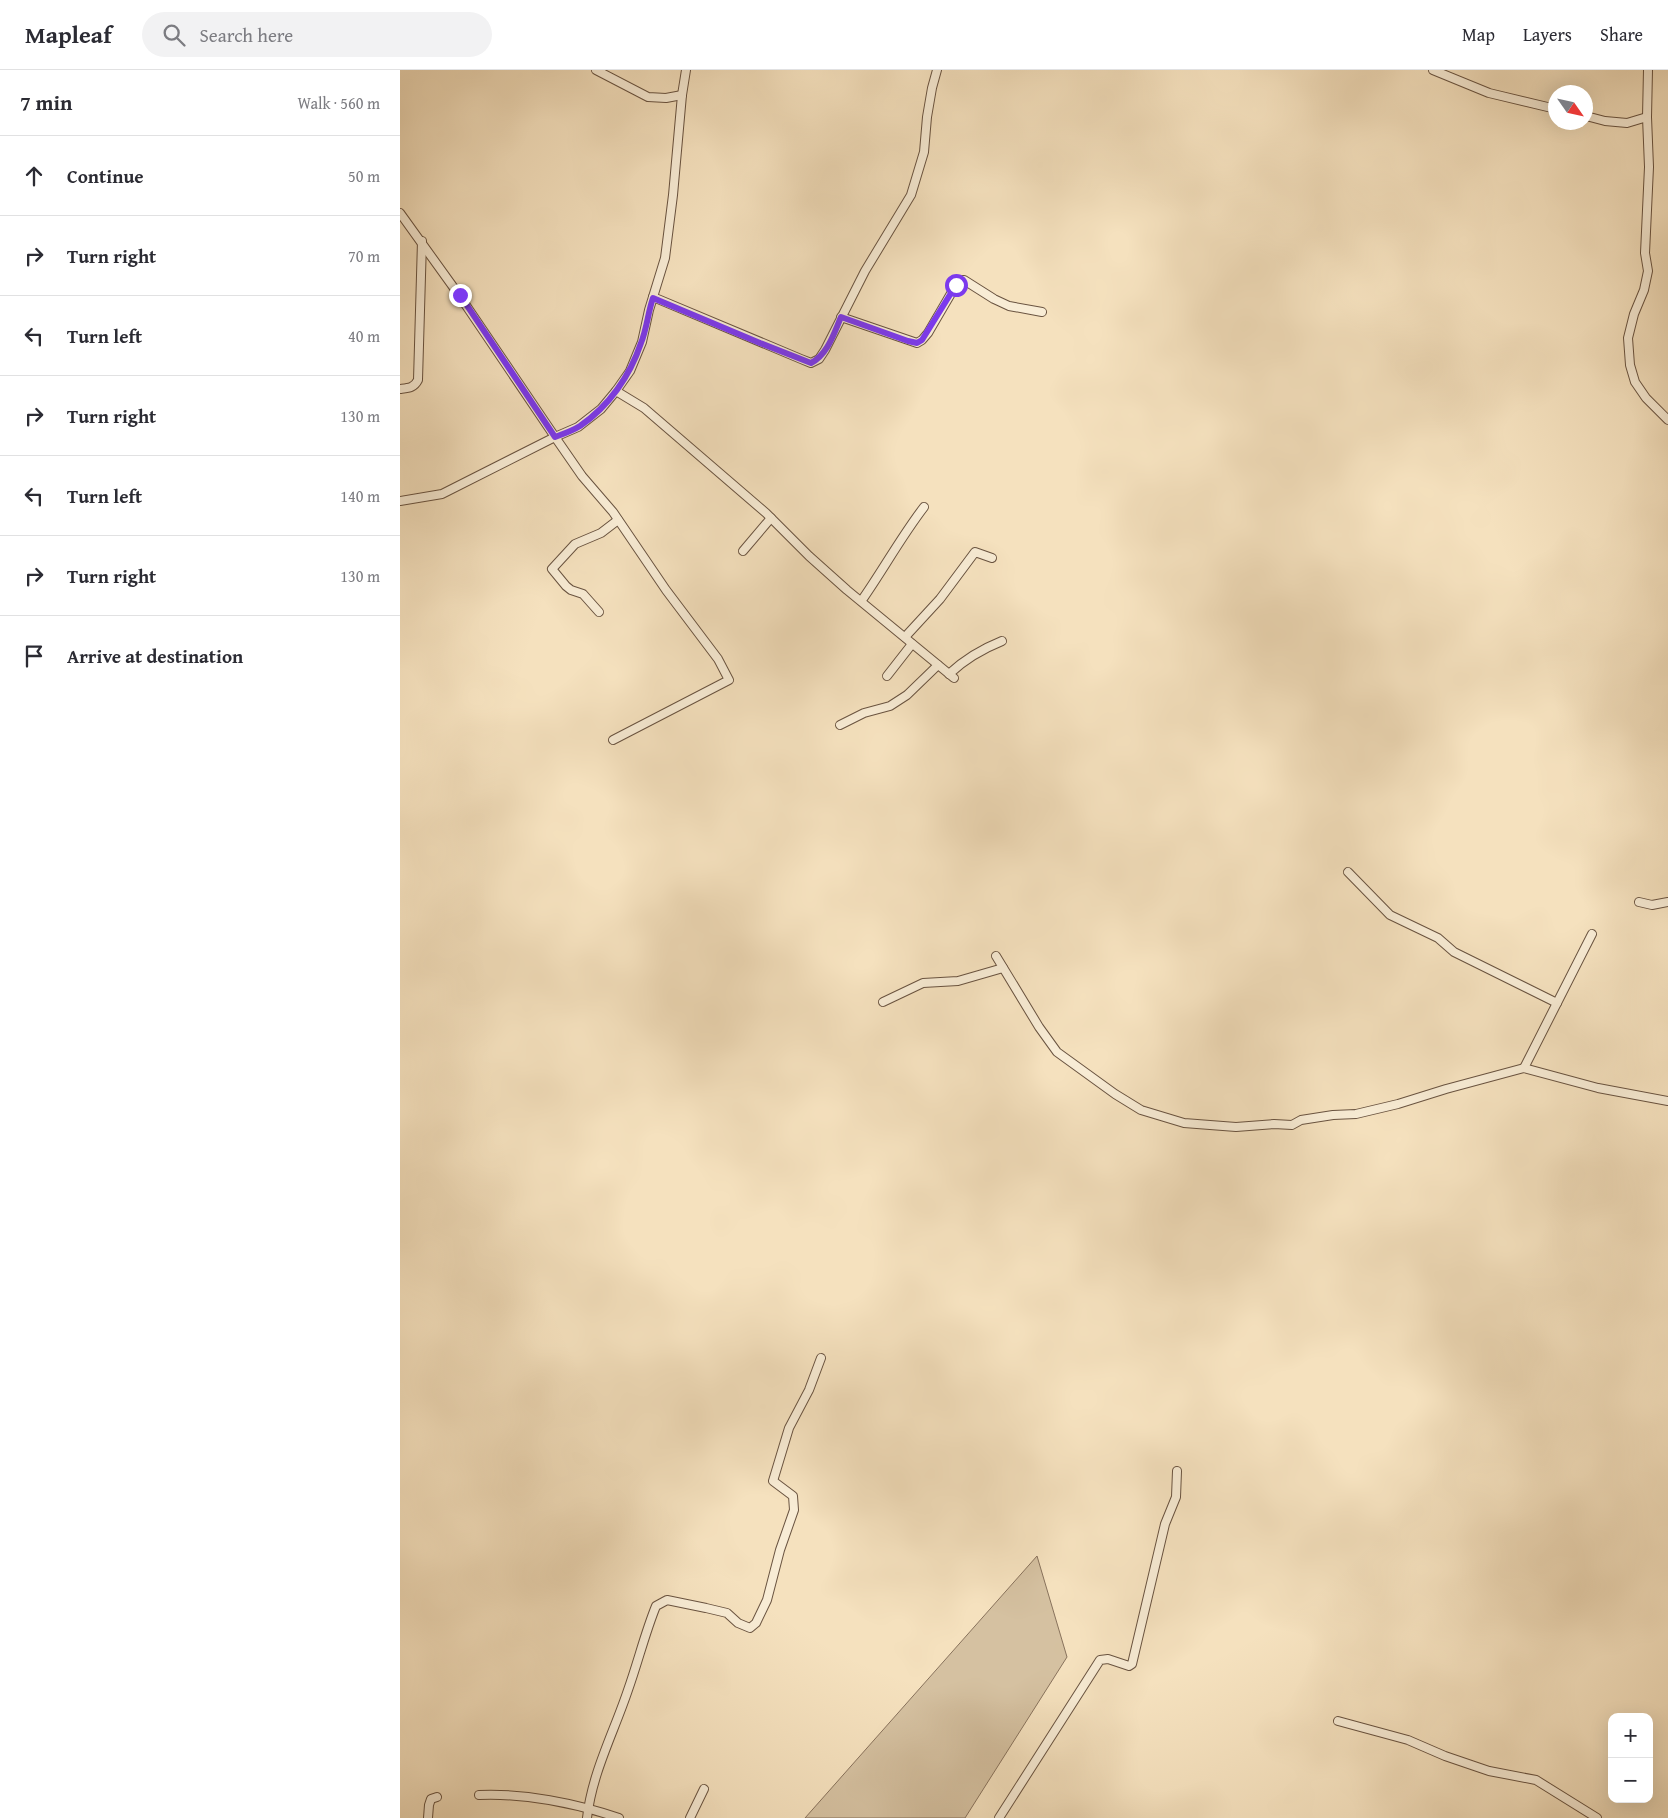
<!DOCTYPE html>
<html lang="en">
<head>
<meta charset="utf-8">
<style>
	body { margin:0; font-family:"Gentium Book Plus",serif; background:#f2f2f3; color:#2b2b33 }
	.controls { position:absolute; right:15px; bottom:15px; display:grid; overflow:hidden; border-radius:10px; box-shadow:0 5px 20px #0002 }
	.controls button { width:45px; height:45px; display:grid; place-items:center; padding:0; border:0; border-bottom:1px solid #e1e1e2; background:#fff; color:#2b2b33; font:25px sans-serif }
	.compass { position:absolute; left:1148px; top:15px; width:45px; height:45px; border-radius:50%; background:#fff; box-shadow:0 5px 20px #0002; rotate:124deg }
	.stop { position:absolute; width:15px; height:15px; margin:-11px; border:4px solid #7c3aed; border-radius:50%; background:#fff }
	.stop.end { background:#7c3aed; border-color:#fff; box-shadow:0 1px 5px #0008 }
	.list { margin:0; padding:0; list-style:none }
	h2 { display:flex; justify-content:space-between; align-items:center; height:65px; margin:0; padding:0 20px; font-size:21px }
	h2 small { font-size:16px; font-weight:400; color:#7c7c81 }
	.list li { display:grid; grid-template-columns:32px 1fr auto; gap:15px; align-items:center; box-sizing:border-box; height:80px; padding:0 20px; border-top:1px solid #e1e1e2 }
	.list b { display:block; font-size:19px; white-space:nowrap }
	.list em { font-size:16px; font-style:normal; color:#7c7c81 }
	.icon { flex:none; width:28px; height:28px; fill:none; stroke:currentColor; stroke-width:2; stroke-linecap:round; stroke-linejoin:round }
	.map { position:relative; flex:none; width:1268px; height:1748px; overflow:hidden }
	header { display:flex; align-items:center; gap:30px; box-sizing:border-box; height:70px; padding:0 25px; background:#fff; border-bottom:1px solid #e1e1e2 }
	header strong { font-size:24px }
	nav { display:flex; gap:28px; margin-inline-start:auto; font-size:18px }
	.search { width:350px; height:45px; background:#f2f2f3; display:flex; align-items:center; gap:12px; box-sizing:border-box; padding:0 18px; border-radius:28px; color:#7c7c81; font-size:19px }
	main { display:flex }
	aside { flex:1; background:#fff }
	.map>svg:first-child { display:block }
	.green { fill:#d5c1a1; stroke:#88725c }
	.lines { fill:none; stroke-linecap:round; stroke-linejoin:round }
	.street-casing { stroke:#695340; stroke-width:10 }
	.street { stroke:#f8ecd5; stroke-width:8 }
	.route { stroke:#7c3aed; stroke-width:6 }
</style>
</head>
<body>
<header>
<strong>Mapleaf</strong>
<div class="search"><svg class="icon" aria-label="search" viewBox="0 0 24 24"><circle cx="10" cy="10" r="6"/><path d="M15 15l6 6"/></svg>Search here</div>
<nav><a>Map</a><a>Layers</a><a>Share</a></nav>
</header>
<main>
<aside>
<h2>7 min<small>Walk · 560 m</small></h2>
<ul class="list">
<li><svg class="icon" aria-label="ahead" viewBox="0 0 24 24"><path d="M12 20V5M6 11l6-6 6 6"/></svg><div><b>Continue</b></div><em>50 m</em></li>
<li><svg class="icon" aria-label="right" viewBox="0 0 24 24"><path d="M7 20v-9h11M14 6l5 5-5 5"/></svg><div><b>Turn right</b></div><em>70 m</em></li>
<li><svg class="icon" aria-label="left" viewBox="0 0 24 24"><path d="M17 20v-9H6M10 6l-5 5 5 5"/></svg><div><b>Turn left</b></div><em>40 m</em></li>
<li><svg class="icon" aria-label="right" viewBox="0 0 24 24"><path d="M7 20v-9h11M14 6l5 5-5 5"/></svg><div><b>Turn right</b></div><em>130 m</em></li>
<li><svg class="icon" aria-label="left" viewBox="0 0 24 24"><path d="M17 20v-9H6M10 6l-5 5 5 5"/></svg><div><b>Turn left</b></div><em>140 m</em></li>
<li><svg class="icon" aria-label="right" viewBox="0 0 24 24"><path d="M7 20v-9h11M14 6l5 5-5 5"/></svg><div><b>Turn right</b></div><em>130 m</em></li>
<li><svg class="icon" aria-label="arrive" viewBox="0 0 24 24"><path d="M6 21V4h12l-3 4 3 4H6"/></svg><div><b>Arrive at destination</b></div></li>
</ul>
</aside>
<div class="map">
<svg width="1268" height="1748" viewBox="0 0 1268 1748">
	<rect width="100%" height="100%" fill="#f5e1be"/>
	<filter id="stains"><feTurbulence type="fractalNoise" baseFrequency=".004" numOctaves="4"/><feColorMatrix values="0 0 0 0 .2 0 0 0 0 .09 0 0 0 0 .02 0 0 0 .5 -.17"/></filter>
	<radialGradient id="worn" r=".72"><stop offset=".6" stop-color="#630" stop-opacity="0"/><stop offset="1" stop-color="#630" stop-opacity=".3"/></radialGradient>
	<!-- green -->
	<path class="green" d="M637,1486l30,101 -102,161h-160z"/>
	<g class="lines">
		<defs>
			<g id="street">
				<path d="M196,0l52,27 18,1 16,-3"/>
				<path d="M1033,0l56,23 67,16"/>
				<path d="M1248,0l-1,47 2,50 -4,86 3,18 -4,19 -10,24 -6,24 2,27 5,17 11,16 22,22"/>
				<path d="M1186,46l19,5 22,2 20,-6"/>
				<path d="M0,143l59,82 96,142 27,39 31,36 53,78 52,69 11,21 -116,60"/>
				<path d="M253,227l148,62 10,4 8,-4 6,-9 40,-79 46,-76 13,-43 3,-35 5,-29 5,-18"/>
				<path d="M441,247l76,26 5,-3 6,-7 28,-48 3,-4 5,-1 30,19 15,7 33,6"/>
				<path d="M0,319c8,-1 14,-1 18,-9l4,-139"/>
				<path d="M216,321l28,17 122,105 43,43 38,34 107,88"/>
				<path d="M0,431l42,-7 113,-57 23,-10 23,-18 15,-18 14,-20 12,-29 7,-32 16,-52 8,-63 9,-100 4,-25"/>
				<path d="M343,481l28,-33"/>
				<path d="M462,530c21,-30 39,-63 62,-93"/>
				<path d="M199,542l-16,-18 -12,-4 -5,-4 -14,-17 23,-25 26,-11 17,-13"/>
				<path d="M505,567l35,-38 35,-47 17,6"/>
				<path d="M549,604c16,-15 33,-25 53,-33"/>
				<path d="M487,606l25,-32"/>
				<path d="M440,655l24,-12 26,-7 17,-11 31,-30"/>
				<path d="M948,802l42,43 48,23 16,14 103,51"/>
				<path d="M1239,832l13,3 16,-3"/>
				<path d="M596,886l43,71 18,25 58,42 26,16 43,13 52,4 38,-3 18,1 9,-5 32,-5 23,-1 42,-10 48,-15 78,-21 74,20 70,13"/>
				<path d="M483,932l40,-19 35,-2 45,-13"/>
				<path d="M1124,998l68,-134"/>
				<path d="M938,1651l70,19 37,16 44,15 47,9 61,38"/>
				<path d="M79,1725c45,-2 96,8 140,23"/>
				<path d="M28,1748l1,-13 2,-6 6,-2"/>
				<path d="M187,1748c5,-45 27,-86 41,-128 10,-28 17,-57 28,-84l11,-6 39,8 21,5 11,10 12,5 6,-5 11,-23 13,-50 14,-40 -1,-14 -20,-15 16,-53 20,-38 12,-32"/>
				<path d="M290,1748l14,-29"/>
				<path d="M599,1748l101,-158 8,-1 21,7 3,-2 33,-140 11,-27 1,-26"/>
			</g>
		</defs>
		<!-- street casing -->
		<use href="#street" class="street-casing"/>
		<!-- street -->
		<use href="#street" class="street"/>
	</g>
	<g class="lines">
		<!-- route -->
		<path class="route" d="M60,225l95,142c8,-3 17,-6 25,-11 29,-20 50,-50 61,-83 6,-15 7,-31 12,-45l107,45 51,20c17,-9 23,-30 30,-46l67,24 9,2 5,-3 34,-55"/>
	</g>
	<rect width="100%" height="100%" filter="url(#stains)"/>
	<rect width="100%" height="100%" fill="url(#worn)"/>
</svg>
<div class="controls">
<button>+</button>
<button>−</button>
</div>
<svg class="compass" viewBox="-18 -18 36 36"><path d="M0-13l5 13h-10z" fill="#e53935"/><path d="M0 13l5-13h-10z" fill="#7c7c81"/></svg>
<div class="stop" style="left:556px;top:215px"></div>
<div class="stop end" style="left:60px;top:225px"></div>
</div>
</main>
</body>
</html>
